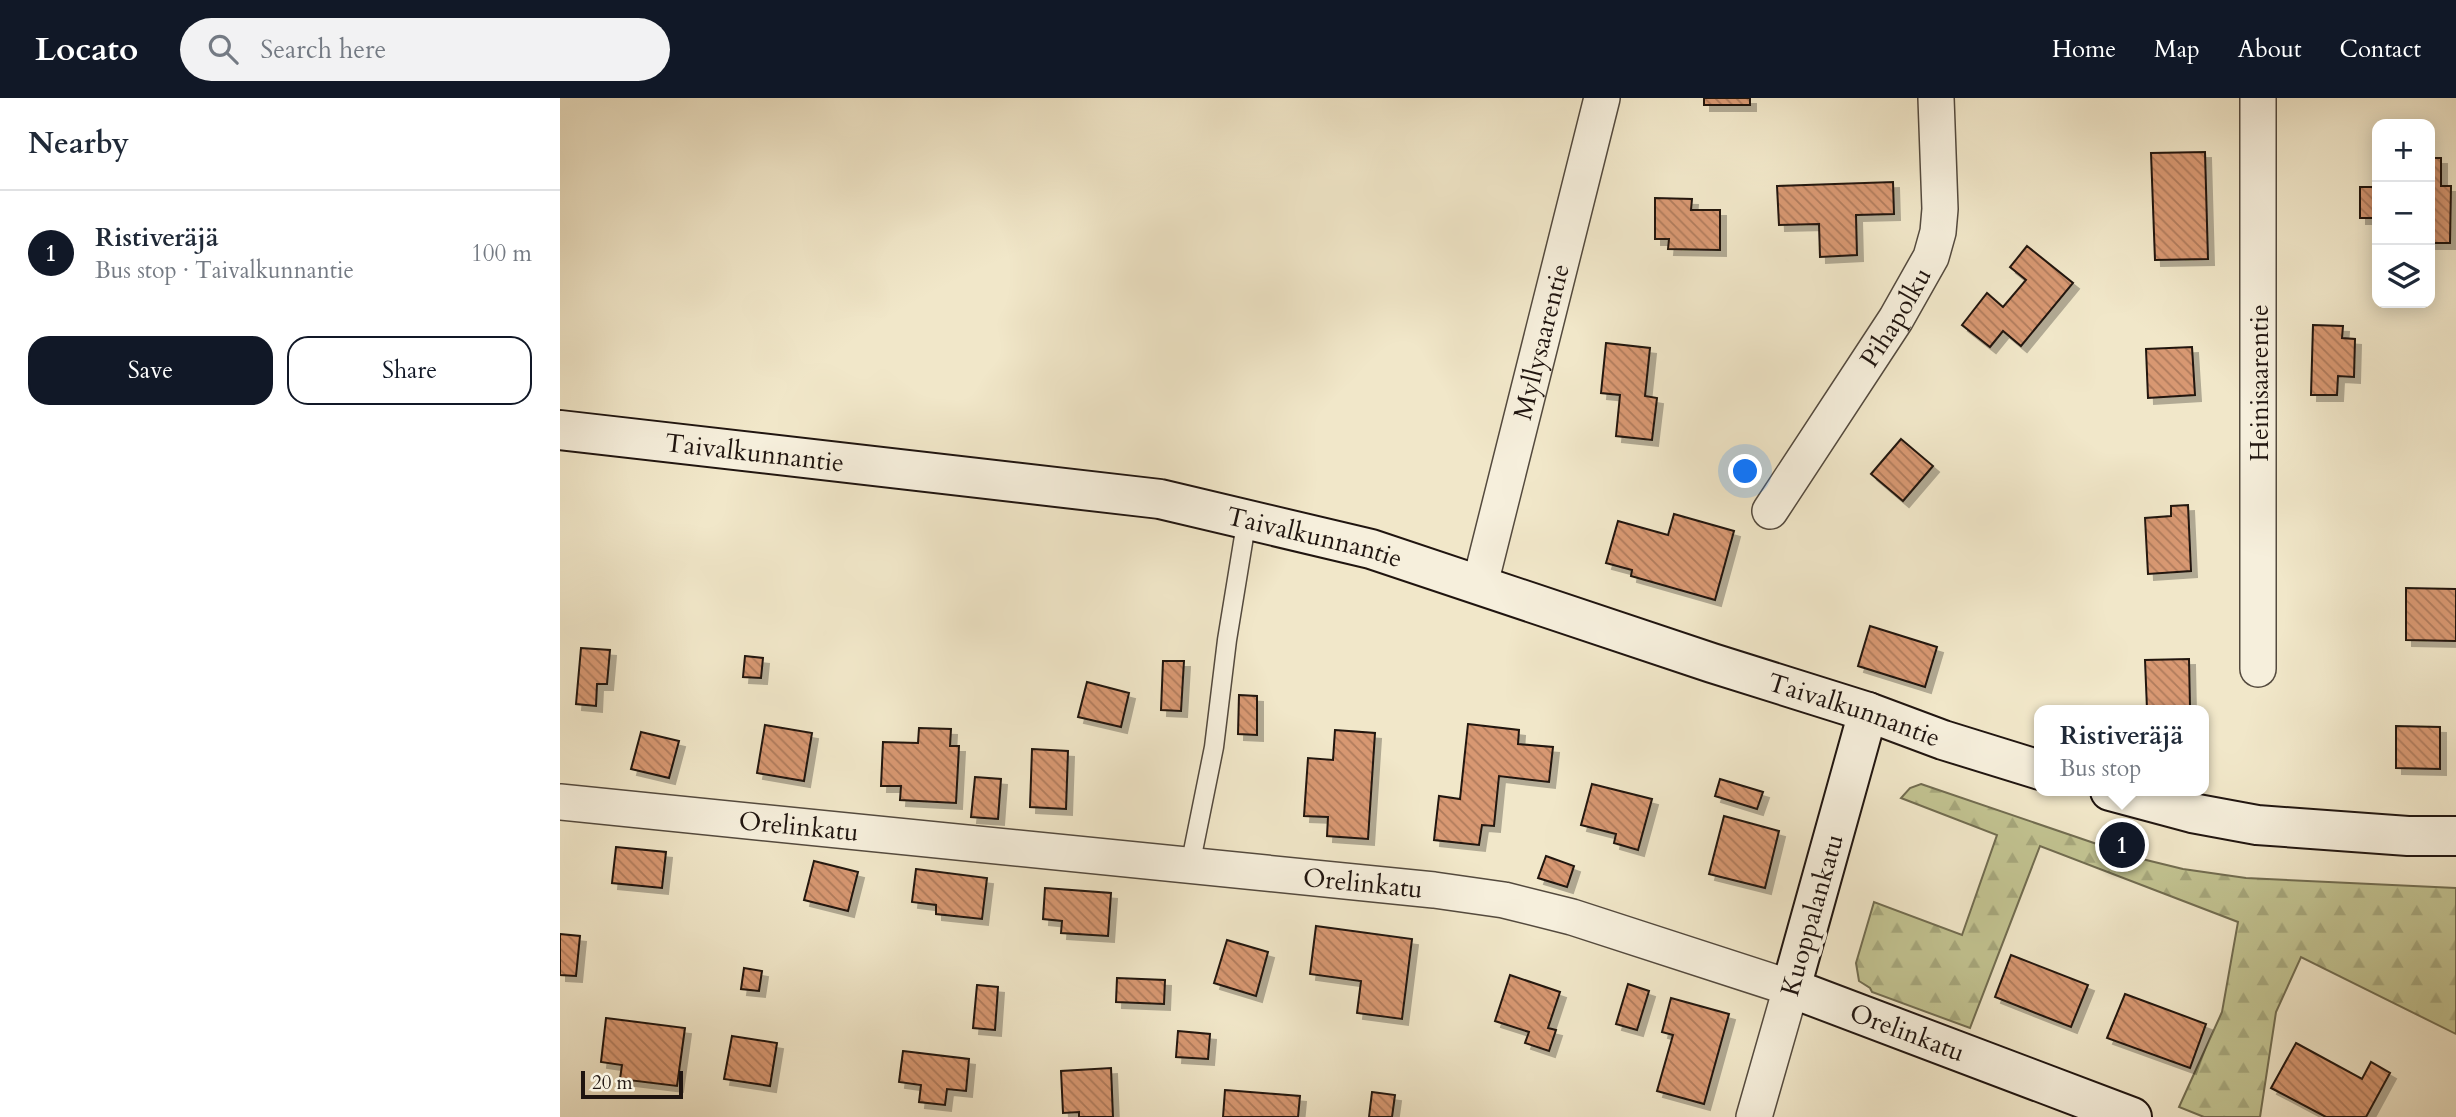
<!DOCTYPE html>
<html lang="en">
<head>
<meta charset="utf-8">
<style>
	body { margin:0; font-family:Cardo,serif; background:#f2f2f3; color:#1f2937 }
	.controls { position:absolute; right:21px; top:21px; display:grid; overflow:hidden; border-radius:14px; box-shadow:0 4px 18px #0003 }
	.controls button { width:63px; height:63px; display:grid; place-items:center; padding:0; border:0; border-bottom:2px solid #e0e1e3; background:#fff; color:#1f2937; font:35px sans-serif }
	.scale { position:absolute; left:21px; bottom:18px; width:102px; box-sizing:border-box; padding-left:7px; border:4px solid #201510; border-top:0; font-size:19px; line-height:24px; white-space:nowrap; color:#201510; -webkit-text-stroke:5px #f6efdc; paint-order:stroke }
	.you { position:absolute; left:1186px; top:374px; width:24px; height:24px; margin:-18px; border:5px solid #fff; border-radius:50%; background:#1a73e8; box-shadow:0 0 0 10px #1a73e833 }
	.badge { display:grid; place-items:center; width:46px; height:46px; border-radius:50%; background:#111827; color:#fff; font-size:23px; font-weight:700 }
	.pin { position:absolute; translate:-50% -50%; border:4px solid #fff; box-shadow:0 2px 7px #0006 }
	.popup { position:absolute; left:1474px; top:607px; width:175px; height:91px; box-sizing:border-box; display:grid; place-content:center; border-radius:14px; background:#fff; filter:drop-shadow(0 2px 5px #0005); font-size:23px; white-space:nowrap; color:#747a83 }
	.popup b { font-size:26px; color:#1f2937 }
	.popup::after { content:''; position:absolute; left:50%; top:100%; margin-left:-14px; border:14px solid transparent; border-top-color:#fff }
	.list { margin:0; padding:0; list-style:none }
	h2 { display:flex; justify-content:space-between; align-items:center; height:91px; margin:0; padding:0 28px; font-size:30px }
	h2 small { font-size:23px; font-weight:400; color:#747a83 }
	.list li { display:grid; grid-template-columns:46px 1fr auto; gap:21px; align-items:center; box-sizing:border-box; height:126px; padding:0 28px; border-top:2px solid #e0e1e3 }
	.list b { display:block; font-size:26px; white-space:nowrap }
	.list p { margin:0; font-size:23px; white-space:nowrap; color:#747a83 }
	.list em { font-size:23px; font-style:normal; color:#747a83 }
	.actions { display:flex; gap:14px; padding:21px 28px }
	.actions a { flex:1; padding:16px 0; border:2px solid #111827; border-radius:21px; text-align:center; font-size:24px; color:#111827 }
	.actions .main { background:#111827; color:#fff }
	.icon { flex:none; width:38px; height:38px; fill:none; stroke:currentColor; stroke-width:2; stroke-linecap:round; stroke-linejoin:round }
	.map { position:relative; flex:none; width:1896px; height:1019px; overflow:hidden }
	header { display:flex; align-items:center; gap:42px; box-sizing:border-box; height:98px; padding:0 35px; background:#111827; color:#fff }
	header strong { font-size:33px }
	nav { display:flex; gap:38px; margin-inline-start:auto; font-size:24px }
	.search { width:490px; height:63px; background:#f2f2f3; display:flex; align-items:center; gap:18px; box-sizing:border-box; padding:0 24px; border-radius:38px; color:#747a83; font-size:26px }
	main { display:flex }
	aside { flex:1; background:#fff }
	.map>svg:first-child { display:block }
	.forest { fill:url(#forest-firs); stroke:#716c50; stroke-width:2 }
	.building { fill:url(#building-back-hatch); stroke:#201510; stroke-width:2; filter:url(#shadow) }
	.lines { fill:none; stroke-linecap:round; stroke-linejoin:round }
	.lane-casing { stroke:#544a3e; stroke-width:21 }
	.street-casing { stroke:#544a3e; stroke-width:38 }
	.secondary-casing { stroke:#201510; stroke-width:42 }
	.lane { stroke:#f6efdc; stroke-width:18 }
	.street { stroke:#f6efdc; stroke-width:35 }
	.secondary { stroke:#f6efdc; stroke-width:38 }
	.labels { text-anchor:middle; dominant-baseline:central; stroke-width:7; stroke-linejoin:round; paint-order:stroke }
	.street-label { font-size:26px; fill:#201510; stroke:#f6efdc }
</style>
</head>
<body>
<header>
<strong>Locato</strong>
<div class="search"><svg class="icon" aria-label="search" viewBox="0 0 24 24"><circle cx="10" cy="10" r="6"/><path d="M15 15l6 6"/></svg>Search here</div>
<nav><a>Home</a><a>Map</a><a>About</a><a>Contact</a></nav>
</header>
<main>
<aside>
<h2>Nearby<small></small></h2>
<ul class="list">
<li><span class="badge">1</span><div><b>Ristiveräjä</b><p>Bus stop · Taivalkunnantie</p></div><em>100 m</em></li>
</ul>
<div class="actions"><a class="main">Save</a><a>Share</a></div>
</aside>
<div class="map">
<svg width="1896" height="1019" viewBox="0 0 1896 1019">
	<defs>
		<pattern id="forest-firs" width="22" height="20" patternUnits="userSpaceOnUse" patternTransform="scale(1.75)"><rect width="22" height="20" fill="#c2c391"/><path d="M5 1l3.5 6h-7zM16 11l3.5 6h-7z" fill="#a6a77c"/></pattern>
		<pattern id="building-back-hatch" width="6" height="6" patternUnits="userSpaceOnUse" patternTransform="scale(1.75)"><rect width="6" height="6" fill="#d89872"/><path d="M-1 5l2 2M0 0l6 6M5-1l2 2" fill="none" stroke="#af7b5c"/></pattern>
		<filter id="shadow"><feDropShadow dx="6" dy="6" stdDeviation="0" flood-color="#0004"/></filter>
	</defs>
	<rect width="100%" height="100%" fill="#f1e7c9"/>
	<filter id="stains"><feTurbulence type="fractalNoise" baseFrequency=".00286" numOctaves="4"/><feColorMatrix values="0 0 0 0 .2 0 0 0 0 .09 0 0 0 0 .02 0 0 0 .5 -.17"/></filter>
	<radialGradient id="worn" r=".72"><stop offset=".6" stop-color="#630" stop-opacity="0"/><stop offset="1" stop-color="#630" stop-opacity=".3"/></radialGradient>
	<!-- forest -->
	<path class="forest" d="M1361,686l217,74 45,11 63,9 210,10v146l-155,-77 -25,55 -16,105h-56l-25,-10 43,-95 16,-90 -198,-76 -70,182 -98,-36 -2,-4 -11,-7 -3,-18 18,-61 88,33 35,-100 -96,-37 9,-10z"/>
	<!-- building -->
	<g class="building">
		<rect x="1144" y="0" width="46" height="7"/>
		<path d="M1645,54l3,107 -53,1 -4,-107z"/>
		<path d="M1870,60h11v28h10l-1,57h-20z"/>
		<path d="M1333,84l1,32 -38,1 1,40 -37,2 -1,-33 -40,1 -2,-39z"/>
		<rect x="1800" y="89" width="17" height="31"/>
		<path d="M1095,100l37,1 -1,11h29v40l-52,-1 1,-10h-14z"/>
		<path d="M1467,148l46,37 -52,63 -18,-15 -13,16 -28,-22 25,-32 16,14 23,-27 -16,-13z"/>
		<path d="M1753,227l30,1 -1,12 13,1 -1,38 -16,-1 -1,19h-26z"/>
		<path d="M1046,245l44,5 -5,48 12,2 -5,42 -36,-4 4,-41 -19,-2z"/>
		<path d="M1632,249l3,48 -47,3 -2,-49z"/>
		<path d="M1341,341l32,27 -30,35 -32,-27z"/>
		<path d="M1628,407l3,66 -43,3 -3,-56 26,-2v-10z"/>
		<path d="M1114,416l60,17 -19,69 -84,-24 1,-6 -26,-7 12,-42 50,14z"/>
		<path d="M1846,490l50,1v52l-50,-1z"/>
		<path d="M1310,528l67,21 -12,40 -67,-21z"/>
		<path d="M21,550l29,2 -3,34h-10l-1,22 -20,-2z"/>
		<path d="M185,558l18,2 -2,20 -18,-1z"/>
		<path d="M1629,561l1,48 -43,2 -2,-49z"/>
		<path d="M603,563h21l-3,50 -20,-1z"/>
		<path d="M527,584l42,11 -8,34 -43,-10z"/>
		<path d="M679,597l18,1v39l-19,-1z"/>
		<path d="M908,626l51,6 -1,14 35,3 -4,35 -50,-6 -5,50 -12,-1 -3,20 -45,-5 5,-44 21,3z"/>
		<path d="M205,627l47,8 -8,48 -47,-8z"/>
		<path d="M1836,628l44,1v42l-44,-1z"/>
		<path d="M359,630l32,1 -1,17h9l-3,57 -56,-3 1,-14h-20l2,-44 35,1z"/>
		<path d="M775,632l40,3 -7,106 -41,-3 1,-19 -24,-1 4,-58 25,2z"/>
		<path d="M81,634l38,9 -10,37 -38,-9z"/>
		<path d="M472,651l36,2 -2,58 -36,-2z"/>
		<path d="M415,679l26,2 -3,40 -27,-2z"/>
		<path d="M1160,681l43,13 -6,17 -42,-13z"/>
		<path d="M1032,686l60,15 -14,51 -24,-7 2,-9 -35,-9z"/>
		<path d="M1164,718l55,15 -14,57 -56,-14z"/>
		<path d="M56,749l50,5 -4,36 -50,-5z"/>
		<path d="M986,758l28,10 -7,21 -29,-9z"/>
		<path d="M254,763l44,11 -10,39 -44,-11z"/>
		<path d="M356,771l71,9 -5,41 -46,-5v-9l-24,-3z"/>
		<path d="M485,790l66,5 -3,43 -47,-3 1,-12 -19,-2z"/>
		<path d="M756,828l96,13 -10,80 -45,-6 4,-32 -51,-7z"/>
		<path d="M0,836l20,2 -4,40 -16,-1z"/>
		<path d="M667,842l41,12 -12,44 -42,-13z"/>
		<path d="M1451,857l77,30 -17,42 -76,-30z"/>
		<path d="M184,870l18,3 -3,20 -18,-2z"/>
		<path d="M950,877l50,17 -12,36 8,2 -7,21 -24,-8 4,-11 -34,-11z"/>
		<path d="M557,880l48,2 -1,24 -48,-2z"/>
		<path d="M1068,886l21,7 -12,39 -21,-6z"/>
		<path d="M417,887l21,2 -3,43 -22,-2z"/>
		<path d="M1565,896l81,30 -16,44 -83,-30z"/>
		<path d="M1111,900l58,16 -25,90 -47,-13 16,-56 -11,-3z"/>
		<path d="M46,920l79,10 -8,58 -57,-7 2,-14 -21,-3z"/>
		<path d="M618,933l32,3 -2,25 -32,-2z"/>
		<path d="M172,938l45,7 -7,43 -46,-7z"/>
		<path d="M1736,945l66,36 9,-17 19,11 -24,44h-40l-55,-29z"/>
		<path d="M343,953l66,8 -3,32 -19,-2 -2,16 -26,-3 2,-17 -22,-3z"/>
		<path d="M551,970l2,49h-34v-5l-16,1 -2,-42z"/>
		<path d="M665,992l75,6 -2,21h-75z"/>
		<path d="M812,994l23,3 -3,22h-23z"/>
	</g>
	<g class="lines">
		<defs>
			<path id="lane" d="M630,768l24,-119 13,-107 20,-122"/>
			<g id="street">
				<path d="M1698,0v571"/>
				<path id="s1" d="M1210,413l126,-192 35,-62 7,-25 2,-23 -4,-111"/>
				<path id="s2" d="M920,486l122,-486"/>
				<path id="s3" d="M0,704l874,88 70,10 68,17 219,71 -37,129"/>
			</g>
			<g id="secondary">
				<path id="s4" d="M0,332l600,69 211,50 341,114 156,49 75,28 97,30"/>
				<path id="s5" d="M1308,614l-77,276 341,129"/>
				<path d="M1550,693l82,22 65,12 151,11h48"/>
			</g>
		</defs>
		<!-- lane casing -->
		<use href="#lane" class="lane-casing"/>
		<!-- street casing -->
		<use href="#street" class="street-casing"/>
		<!-- secondary casing -->
		<use href="#secondary" class="secondary-casing"/>
		<!-- lane -->
		<use href="#lane" class="lane"/>
		<!-- street -->
		<use href="#street" class="street"/>
		<!-- secondary -->
		<use href="#secondary" class="secondary"/>
	</g>
	<g class="labels">
		<!-- street labels -->
		<g class="street-label">
			<text stroke="none"><textPath href="#s1" startOffset="231">Pihapolku</textPath></text>
			<text stroke="none"><textPath href="#s2" startOffset="250">Myllysaarentie</textPath></text>
			<text transform="translate(1699 285) rotate(-90)">Heinisaarentie</text>
			<text stroke="none"><textPath href="#s4" startOffset="196">Taivalkunnantie</textPath></text>
			<text stroke="none"><textPath href="#s4" startOffset="763">Taivalkunnantie</textPath></text>
			<text stroke="none"><textPath href="#s4" startOffset="1330">Taivalkunnantie</textPath></text>
			<text stroke="none"><textPath href="#s3" startOffset="240">Orelinkatu</textPath></text>
			<text stroke="none"><textPath href="#s3" startOffset="807">Orelinkatu</textPath></text>
			<text transform="translate(1252 817) rotate(-74)">Kuoppalankatu</text>
			<text stroke="none"><textPath href="#s5" startOffset="411">Orelinkatu</textPath></text>
		</g>
	</g>
	<rect width="100%" height="100%" filter="url(#stains)"/>
	<rect width="100%" height="100%" fill="url(#worn)"/>
</svg>
<div class="controls">
<button>+</button>
<button>−</button>
<button><svg class="icon" aria-label="layers" viewBox="0 0 24 24"><path d="M12 4l9 5-9 5-9-5zM3 14l9 5 9-5"/></svg></button>
</div>
<div class="scale">20 m</div>
<div class="you"></div>
<div class="pin badge" style="left:1562px;top:747px">1</div>
<div class="popup"><b>Ristiveräjä</b>Bus stop</div>
</div>
</main>
</body>
</html>
